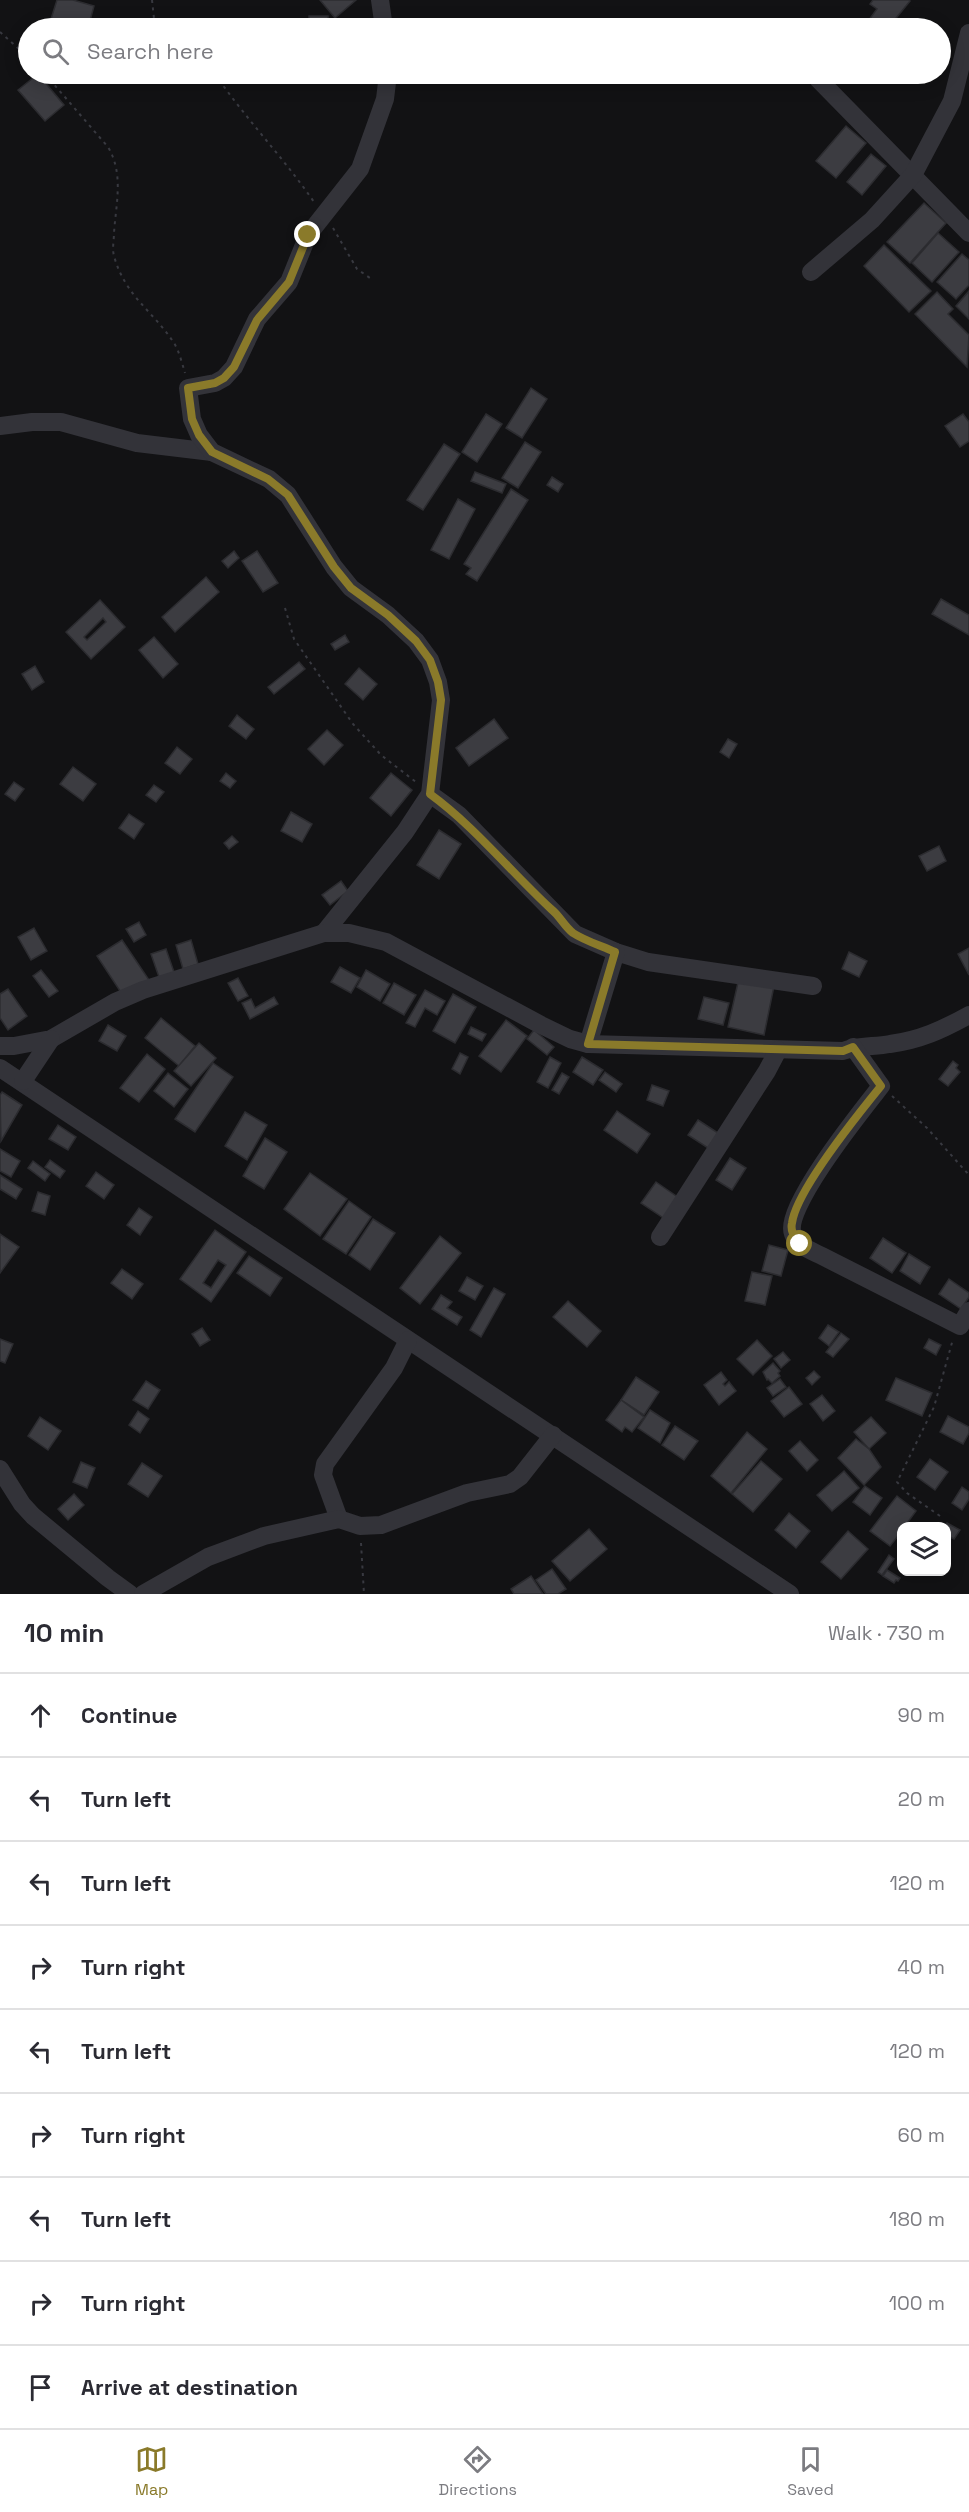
<!DOCTYPE html>
<html lang="en">
<head>
<meta charset="utf-8">
<style>
	body { margin:0; font-family:"Space Grotesk",sans-serif; background:#f7f7f7; color:#2b2b33 }
	.controls { position:absolute; right:18px; bottom:18px; display:grid; overflow:hidden; border-radius:12px; box-shadow:0 3px 15px #0003 }
	.controls button { width:54px; height:54px; display:grid; place-items:center; padding:0; border:0; border-bottom:2px solid #e1e1e2; background:#fff; color:#2b2b33; font:30px sans-serif }
	.stop { position:absolute; width:18px; height:18px; margin:-14px; border:4px solid #8a7a2a; border-radius:50%; background:#fff }
	.stop.end { background:#8a7a2a; border-color:#fff; box-shadow:0 2px 6px #0008 }
	.list { margin:0; padding:0; list-style:none }
	h2 { display:flex; justify-content:space-between; align-items:center; height:78px; margin:0; padding:0 24px; font-size:26px }
	h2 small { font-size:20px; font-weight:400; color:#7c7c81 }
	.list li { display:grid; grid-template-columns:39px 1fr auto; gap:18px; align-items:center; box-sizing:border-box; height:84px; padding:0 24px; border-top:2px solid #e1e1e2 }
	.list b { display:block; font-size:22px; white-space:nowrap }
	.list em { font-size:20px; font-style:normal; color:#7c7c81 }
	.icon { flex:none; width:33px; height:33px; fill:none; stroke:currentColor; stroke-width:2; stroke-linecap:round; stroke-linejoin:round }
	.map { position:relative; flex:none; width:969px; height:1594px; overflow:hidden }
	.search { position:absolute; background:#fff; box-shadow:0 3px 15px #0003; left:18px; right:18px; top:18px; height:66px; display:flex; align-items:center; gap:15px; box-sizing:border-box; padding:0 21px; border-radius:33px; color:#7c7c81; font-size:22px }
	.sheet { height:834px; background:#fff }
	nav { display:flex; justify-content:space-around; align-items:center; box-sizing:border-box; height:84px; border-top:2px solid #e1e1e2; background:#fff; font-size:16px; color:#7c7c81 }
	nav a { display:grid; justify-items:center; gap:3px }
	nav .on { color:#8a7a2a }
	.map>svg:first-child { display:block }
	.building { fill:#3c3c41; stroke:#2c2c30; stroke-width:1.5; fill-rule:evenodd }
	.lines { fill:none; stroke-linecap:round; stroke-linejoin:round }
	.path { stroke:#383940; stroke-width:2; stroke-dasharray:3 4.5; stroke-linecap:butt }
	.minor { stroke:#333339; stroke-width:18 }
	.route { stroke:#8a7a2a; stroke-width:8 }
</style>
</head>
<body>
<div class="map">
<svg width="969" height="1594" viewBox="0 0 969 1594">
	<rect width="100%" height="100%" fill="#121214"/>
	<!-- building -->
	<g class="building">
		<path d="M57,0h16l21,6 -6,22 -37,-9z"/>
		<path d="M320,0h36l-21,18z"/>
		<path d="M873,0h36l1,1 -22,27h-25l14,-19 -7,-5z"/>
		<rect x="309" y="16" width="19" height="12"/>
		<path d="M38,74l26,31 -19,16 -27,-31z"/>
		<path d="M846,126l20,17 -30,35 -20,-17z"/>
		<path d="M871,154l15,12 -24,29 -15,-13z"/>
		<path d="M924,203l22,20 -36,40 -23,-21z"/>
		<path d="M938,233l21,19 -27,30 -20,-19z"/>
		<path d="M884,245l47,46 -22,21 -45,-46z"/>
		<path d="M962,254l7,6v25l-13,14 -19,-17z"/>
		<path d="M969,291v28l-13,-13z"/>
		<path d="M937,292l16,17 -5,5 21,21 -2,32 -52,-53z"/>
		<path d="M531,388l16,11 -25,39 -16,-10z"/>
		<path d="M486,414l16,10 -25,38 -15,-10z"/>
		<path d="M963,414l6,8v19l-9,6 -15,-21z"/>
		<path d="M525,442l16,10 -23,36 -16,-10z"/>
		<path d="M444,444l16,10 -37,56 -16,-10z"/>
		<path d="M475,472l31,12 -4,9 -31,-12z"/>
		<path d="M552,477l11,7 -5,8 -11,-7z"/>
		<path d="M511,489l17,11 -51,81 -11,-7 5,-6 -7,-4z"/>
		<path d="M458,499l17,10 -26,50 -18,-9z"/>
		<path d="M234,551l5,7 -11,10 -6,-7z"/>
		<path d="M257,551l21,32 -15,9 -21,-31z"/>
		<path d="M206,577l13,15 -44,40 -13,-15z"/>
		<path d="M941,599l28,16v20l-37,-21z"/>
		<path d="M100,600l25,27 -34,32 -25,-27zM103,618l3,4 -19,18 -3,-3z"/>
		<path d="M345,635l4,7 -14,8 -4,-6z"/>
		<path d="M154,637l24,27 -15,14 -24,-28z"/>
		<path d="M299,662l6,7 -31,25 -6,-7z"/>
		<path d="M35,666l9,16 -12,8 -10,-16z"/>
		<path d="M359,668l18,16 -14,16 -18,-16z"/>
		<path d="M237,715l17,14 -8,10 -17,-13z"/>
		<path d="M494,719l14,19 -39,28 -13,-18z"/>
		<path d="M327,730l16,15 -19,20 -16,-16z"/>
		<path d="M728,739l9,5 -8,14 -9,-6z"/>
		<path d="M177,747l15,12 -12,15 -15,-11z"/>
		<path d="M73,767l23,17 -13,17 -23,-17z"/>
		<path d="M226,773l10,8 -6,7 -10,-7z"/>
		<path d="M391,773l21,17 -21,26 -21,-18z"/>
		<path d="M14,782l10,7 -9,12 -10,-7z"/>
		<path d="M154,785l10,7 -8,10 -10,-7z"/>
		<path d="M291,812l21,12 -10,18 -21,-11z"/>
		<path d="M129,814l15,10 -10,15 -15,-11z"/>
		<path d="M439,830l22,14 -22,35 -22,-14z"/>
		<path d="M232,836l6,6 -9,7 -5,-6z"/>
		<path d="M939,846l7,15 -19,10 -8,-15z"/>
		<path d="M341,881l7,10 -18,14 -8,-10z"/>
		<path d="M139,922l7,13 -12,7 -8,-13z"/>
		<path d="M34,928l13,23 -16,9 -13,-23z"/>
		<path d="M122,940l27,40 -25,17 -27,-41z"/>
		<path d="M191,940l7,24 -15,5 -7,-24z"/>
		<path d="M969,948v27l-11,-21z"/>
		<path d="M166,949l9,26 -15,5 -9,-26z"/>
		<path d="M849,952l18,9 -8,16 -17,-8z"/>
		<path d="M340,967l20,11 -9,15 -20,-11z"/>
		<path d="M41,970l17,21 -9,6 -16,-21z"/>
		<path d="M366,970l24,14 -10,17 -23,-14z"/>
		<path d="M238,978l10,18 -10,5 -10,-18z"/>
		<path d="M739,978l35,8 -10,49 -36,-8z"/>
		<path d="M394,983l22,12 -12,20 -21,-12z"/>
		<path d="M8,989l19,27 -19,14 -8,-12v-24z"/>
		<path d="M425,990l20,11 -8,14 -12,-7 -10,19 -9,-4z"/>
		<path d="M453,994l23,13 -21,36 -22,-12z"/>
		<path d="M274,997l4,7 -28,15 -8,-16 9,-4 4,9z"/>
		<path d="M704,997l25,6 -6,22 -25,-6z"/>
		<path d="M161,1018l34,28 -16,20 -34,-28z"/>
		<path d="M506,1020l21,16 -26,36 -22,-16z"/>
		<path d="M108,1025l18,11 -9,15 -18,-10z"/>
		<path d="M471,1027l15,7 -4,7 -14,-7z"/>
		<path d="M534,1030l20,17 -7,8 -20,-16z"/>
		<path d="M199,1043l17,15 -25,28 -17,-15z"/>
		<path d="M460,1053l8,4 -8,17 -8,-5z"/>
		<path d="M147,1054l18,15 -26,33 -19,-14z"/>
		<path d="M550,1057l11,6 -13,25 -11,-6z"/>
		<path d="M582,1057l21,13 -10,15 -20,-13z"/>
		<path d="M953,1061l5,4 -2,3 4,4 -12,14 -9,-7z"/>
		<path d="M213,1063l20,14 -38,55 -20,-13z"/>
		<path d="M605,1072l17,12 -6,8 -17,-12z"/>
		<path d="M168,1073l20,16 -14,18 -20,-16z"/>
		<path d="M562,1073l7,4 -10,17 -7,-4z"/>
		<path d="M652,1085l17,6 -6,15 -16,-6z"/>
		<path d="M2,1092l20,13 -21,36 -1,-46z"/>
		<path d="M617,1111l33,23 -13,19 -33,-23z"/>
		<path d="M245,1112l22,13 -20,35 -22,-14z"/>
		<path d="M698,1120l20,13 -10,15 -20,-13z"/>
		<path d="M58,1125l18,12 -8,13 -19,-11z"/>
		<path d="M265,1138l22,14 -23,37 -21,-13z"/>
		<path d="M0,1149l20,12 -9,16 -11,-6z"/>
		<path d="M730,1158l16,10 -14,22 -16,-10z"/>
		<path d="M50,1160l15,11 -5,7 -15,-11z"/>
		<path d="M33,1161l17,13 -5,7 -17,-13z"/>
		<path d="M96,1172l18,13 -10,14 -18,-13z"/>
		<path d="M310,1173l37,26 -27,37 -36,-27z"/>
		<path d="M0,1175l22,14 -6,10 -16,-10z"/>
		<path d="M656,1182l23,16 -14,21 -24,-16z"/>
		<path d="M38,1192l12,4 -5,19 -13,-4z"/>
		<path d="M349,1201l22,16 -25,37 -23,-15z"/>
		<path d="M139,1208l13,9 -12,18 -13,-10z"/>
		<path d="M373,1219l22,14 -25,37 -21,-15z"/>
		<path d="M215,1230l31,22 -35,50 -31,-23zM218,1260l8,5 -15,23 -8,-5z"/>
		<path d="M0,1234l19,13 -19,26z"/>
		<path d="M440,1236l21,17 -41,51 -20,-16z"/>
		<path d="M883,1238l23,15 -14,20 -22,-15z"/>
		<path d="M769,1245l19,5 -7,26 -19,-5z"/>
		<path d="M909,1254l21,13 -10,17 -20,-13z"/>
		<path d="M249,1256l33,22 -12,18 -33,-23z"/>
		<path d="M122,1269l21,15 -11,15 -21,-16z"/>
		<path d="M752,1272l20,4 -7,29 -20,-4z"/>
		<path d="M467,1277l16,9 -8,14 -16,-9z"/>
		<path d="M949,1279l20,14v4l-8,12 -22,-15z"/>
		<path d="M494,1288l11,6 -24,43 -11,-7z"/>
		<path d="M441,1295l11,7 -5,6 15,9 -5,8 -25,-16z"/>
		<path d="M568,1301l33,30 -14,16 -34,-30z"/>
		<path d="M828,1325l11,7 -10,14 -10,-8z"/>
		<path d="M202,1328l8,12 -10,6 -8,-12z"/>
		<path d="M841,1333l8,6 -16,18 -7,-5z"/>
		<path d="M0,1339l13,5 -8,19 -5,-2z"/>
		<path d="M929,1339l12,6 -5,10 -12,-7z"/>
		<path d="M757,1340l15,16 -19,19 -16,-16z"/>
		<path d="M783,1352l7,8 -9,8 -7,-9z"/>
		<path d="M773,1363l7,8 -2,2 2,3 -8,7 -4,-4 -1,1 -4,-8z"/>
		<path d="M814,1371l6,6 -8,8 -6,-7z"/>
		<path d="M721,1372l6,8 -4,4 2,2 4,-4 7,9 -17,14 -15,-20z"/>
		<path d="M636,1377l23,15 -15,23 -23,-15z"/>
		<path d="M896,1378l36,15 -10,23 -36,-16z"/>
		<path d="M780,1379l6,8 -13,9 -6,-8z"/>
		<path d="M146,1381l14,9 -12,19 -15,-9z"/>
		<path d="M789,1387l13,17 -18,13 -13,-16z"/>
		<path d="M822,1395l13,16 -12,10 -13,-17z"/>
		<path d="M621,1400l23,17 -12,15 -7,-5 -3,5 -16,-12z"/>
		<path d="M650,1410l20,13 -10,20 -22,-15z"/>
		<path d="M138,1411l11,8 -9,14 -11,-8z"/>
		<path d="M948,1416l21,11v6l-6,11 -23,-12z"/>
		<path d="M40,1417l21,14 -13,19 -20,-14z"/>
		<path d="M871,1417l15,16 -17,16 -15,-17z"/>
		<path d="M675,1426l23,15 -14,19 -22,-15z"/>
		<path d="M747,1432l20,17 -36,44 -20,-17z"/>
		<path d="M856,1439l13,10 12,18 -17,18 -26,-27z"/>
		<path d="M800,1441l18,19 -11,11 -18,-20z"/>
		<path d="M930,1459l18,13 -13,18 -18,-13z"/>
		<path d="M761,1461l21,18 -29,33 -21,-18z"/>
		<path d="M81,1462l14,6 -8,20 -14,-6z"/>
		<path d="M142,1463l20,13 -14,21 -20,-13z"/>
		<path d="M844,1471l15,17 -27,23 -15,-16z"/>
		<path d="M865,1486l17,12 -12,17 -17,-13z"/>
		<path d="M962,1487l7,5v7l-7,11 -10,-7z"/>
		<path d="M74,1494l10,11 -16,15 -10,-11z"/>
		<path d="M897,1496l19,15 -11,15h-3v5l-12,15 -20,-15z"/>
		<path d="M789,1513l21,18 -14,17 -21,-18z"/>
		<path d="M947,1523l13,7 -6,9 -8,-4v-9h-2z"/>
		<path d="M589,1529l18,20 -37,32 -18,-20z"/>
		<path d="M848,1531l20,18 -27,30 -20,-17z"/>
		<path d="M889,1555l5,4 -12,16 -4,-3z"/>
		<path d="M552,1569l14,20 -8,5h-12l-10,-14z"/>
		<path d="M887,1570l13,8 -2,3 -2,-1 -2,3 -11,-7z"/>
		<path d="M531,1576l12,18h-29l-3,-5z"/>
	</g>
	<g class="lines">
		<!-- path -->
		<g class="path">
			<path d="M152,0l3,28"/>
			<path d="M0,32l28,25"/>
			<path d="M45,74l63,73c16,27 8,56 6,86 0,7 -2,16 0,23 11,40 39,55 60,87 5,8 8,20 11,30"/>
			<path d="M215,74c30,44 68,83 99,128"/>
			<path d="M333,228l24,41 13,9"/>
			<path d="M285,608l9,31 59,85 28,31 35,27"/>
			<path d="M892,1096l35,32 42,47"/>
			<path d="M940,1516l-33,-23 -10,-11 37,-75 19,-68"/>
			<path d="M361,1543l3,51"/>
		</g>
		<!-- minor -->
		<g class="minor">
			<path d="M380,0l4,28"/>
			<path d="M818,79l151,154"/>
			<path d="M811,272l61,-52 41,-45 39,-74 17,-68"/>
			<path d="M0,426l32,-4h29l76,21 75,9"/>
			<path d="M430,794l29,21 116,119 41,18 32,10 165,24"/>
			<path d="M324,933l81,-101 25,-38 11,-94 -3,-18 -8,-22 -14,-19 -28,-26 -37,-27 -17,-21 -46,-72 -19,-16 -57,-27 -13,-17 -7,-16 -4,-31 27,-5 9,-5 10,-11 23,-48 32,-37 19,-47 52,-66 25,-70 3,-25"/>
			<path d="M588,1044l28,-92"/>
			<path d="M0,1046h14l37,-7 64,-37 28,-12 181,-57h25l37,9 155,83 29,14 18,5 255,7c15,-6 31,-4 47,-7 30,-4 52,-14 79,-29"/>
			<path d="M853,1047l28,39c-18,23 -99,123 -88,148 4,12 19,17 29,22l138,70 9,-15"/>
			<path d="M0,1068l790,526"/>
			<path d="M23,1081l28,-42"/>
			<path d="M660,1237l107,-166 11,-21"/>
			<path d="M0,1469l22,35 11,12 75,62 22,16"/>
			<path d="M339,1519l-16,-44 2,-11 69,-96 14,-28"/>
			<path d="M143,1594l65,-37 56,-21 75,-17 21,7 21,-1 86,-32 43,-9 10,-7 33,-42"/>
		</g>
	</g>
	<g class="lines">
		<!-- route -->
		<path class="route" d="M308,235l-19,47 -32,38 -23,47 -10,11 -9,5 -27,5 4,31 7,16 13,17 56,27 20,16 46,72 17,21 37,27 28,26 14,19 8,22 3,18 -11,94c44,32 80,77 121,115 9,7 13,17 22,24 12,8 29,13 42,19l-27,92 255,7 10,-4 28,39c-22,27 -85,105 -89,137 -2,9 3,14 8,21"/>
	</g>
</svg>
<div class="controls">
<button><svg class="icon" aria-label="layers" viewBox="0 0 24 24"><path d="M12 4l9 5-9 5-9-5zM3 14l9 5 9-5"/></svg></button>
</div>
<div class="stop" style="left:800px;top:1244px"></div>
<div class="stop end" style="left:308px;top:235px"></div>
<div class="search"><svg class="icon" aria-label="search" viewBox="0 0 24 24"><circle cx="10" cy="10" r="6"/><path d="M15 15l6 6"/></svg>Search here</div>
</div>
<section class="sheet">
<h2>10 min<small>Walk · 730 m</small></h2>
<ul class="list">
<li><svg class="icon" aria-label="ahead" viewBox="0 0 24 24"><path d="M12 20V5M6 11l6-6 6 6"/></svg><div><b>Continue</b></div><em>90 m</em></li>
<li><svg class="icon" aria-label="left" viewBox="0 0 24 24"><path d="M17 20v-9H6M10 6l-5 5 5 5"/></svg><div><b>Turn left</b></div><em>20 m</em></li>
<li><svg class="icon" aria-label="left" viewBox="0 0 24 24"><path d="M17 20v-9H6M10 6l-5 5 5 5"/></svg><div><b>Turn left</b></div><em>120 m</em></li>
<li><svg class="icon" aria-label="right" viewBox="0 0 24 24"><path d="M7 20v-9h11M14 6l5 5-5 5"/></svg><div><b>Turn right</b></div><em>40 m</em></li>
<li><svg class="icon" aria-label="left" viewBox="0 0 24 24"><path d="M17 20v-9H6M10 6l-5 5 5 5"/></svg><div><b>Turn left</b></div><em>120 m</em></li>
<li><svg class="icon" aria-label="right" viewBox="0 0 24 24"><path d="M7 20v-9h11M14 6l5 5-5 5"/></svg><div><b>Turn right</b></div><em>60 m</em></li>
<li><svg class="icon" aria-label="left" viewBox="0 0 24 24"><path d="M17 20v-9H6M10 6l-5 5 5 5"/></svg><div><b>Turn left</b></div><em>180 m</em></li>
<li><svg class="icon" aria-label="right" viewBox="0 0 24 24"><path d="M7 20v-9h11M14 6l5 5-5 5"/></svg><div><b>Turn right</b></div><em>100 m</em></li>
<li><svg class="icon" aria-label="arrive" viewBox="0 0 24 24"><path d="M6 21V4h12l-3 4 3 4H6"/></svg><div><b>Arrive at destination</b></div></li>
</ul>
</section>
<nav>
<a class="on"><svg class="icon" aria-label="map" viewBox="0 0 24 24"><path d="M3 6l6-2 6 2 6-2v14l-6 2-6-2-6 2zM9 4v14M15 6v14"/></svg>Map</a>
<a><svg class="icon" aria-label="directions" viewBox="0 0 24 24"><path d="M12 3l9 9-9 9-9-9zM9 14v-3h6M13 9l2 2-2 2"/></svg>Directions</a>
<a><svg class="icon" aria-label="saved" viewBox="0 0 24 24"><path d="M7 4h10v16l-5-4-5 4z"/></svg>Saved</a>
</nav>
</body>
</html>
